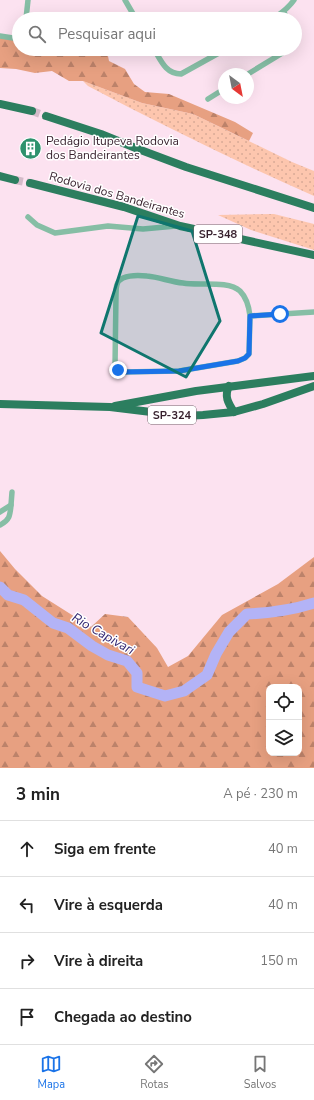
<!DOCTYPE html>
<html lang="pt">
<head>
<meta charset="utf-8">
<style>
	body { margin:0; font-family:"Nunito Sans",sans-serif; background:#f6f6f6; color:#222 }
	.controls { position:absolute; right:12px; bottom:12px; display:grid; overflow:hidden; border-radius:8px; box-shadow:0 4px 16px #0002 }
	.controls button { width:36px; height:36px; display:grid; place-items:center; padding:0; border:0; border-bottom:1px solid #e0e0e0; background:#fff; color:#222; font:20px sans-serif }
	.compass { position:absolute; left:218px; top:68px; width:36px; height:36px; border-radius:50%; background:#fff; box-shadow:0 4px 16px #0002; rotate:148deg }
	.stop { position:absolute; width:12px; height:12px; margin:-9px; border:3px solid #1a73e8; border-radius:50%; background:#fff }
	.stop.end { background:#1a73e8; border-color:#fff; box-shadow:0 1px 4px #0008 }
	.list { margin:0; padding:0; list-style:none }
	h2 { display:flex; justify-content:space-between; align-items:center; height:52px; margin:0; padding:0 16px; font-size:17px }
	h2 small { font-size:13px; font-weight:400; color:#767676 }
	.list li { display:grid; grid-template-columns:26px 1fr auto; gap:12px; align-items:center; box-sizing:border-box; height:56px; padding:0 16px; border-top:1px solid #e0e0e0 }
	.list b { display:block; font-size:15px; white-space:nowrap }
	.list em { font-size:13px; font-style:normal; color:#767676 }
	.icon { flex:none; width:22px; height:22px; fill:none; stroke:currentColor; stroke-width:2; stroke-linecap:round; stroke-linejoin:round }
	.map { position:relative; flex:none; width:314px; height:768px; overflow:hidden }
	.search { position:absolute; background:#fff; box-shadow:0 4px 16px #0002; left:12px; right:12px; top:12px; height:44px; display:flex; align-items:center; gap:10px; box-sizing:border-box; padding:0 14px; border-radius:22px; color:#767676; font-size:15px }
	.sheet { height:276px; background:#fff }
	nav { display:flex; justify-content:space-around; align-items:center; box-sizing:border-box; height:56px; border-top:1px solid #e0e0e0; background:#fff; font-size:11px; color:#767676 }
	nav a { display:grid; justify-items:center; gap:2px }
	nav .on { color:#1a73e8 }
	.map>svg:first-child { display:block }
	.grass { fill:url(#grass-dots) }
	.forest { fill:url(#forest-firs); fill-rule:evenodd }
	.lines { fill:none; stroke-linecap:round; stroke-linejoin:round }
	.river { stroke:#b3b3f6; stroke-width:11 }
	.highway-tunnel { stroke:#d4bbc9; stroke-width:8; stroke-dasharray:8 4; stroke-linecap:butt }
	.minor { stroke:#86bea5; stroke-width:5.5 }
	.highway { stroke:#2c7e5f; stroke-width:8 }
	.route { stroke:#1a73e8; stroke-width:5 }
	.marked { fill:#0f766e; fill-opacity:0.2; stroke:#0f766e; stroke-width:3; stroke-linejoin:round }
	.labels { text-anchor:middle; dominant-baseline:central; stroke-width:3; stroke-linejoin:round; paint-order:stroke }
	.shield { fill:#fff; stroke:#72626b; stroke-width:1 }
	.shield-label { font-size:11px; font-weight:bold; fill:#361f2c }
	.poi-label { font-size:12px; fill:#361f2c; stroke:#fff; text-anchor:start }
	.street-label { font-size:12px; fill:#361f2c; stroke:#fff }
	.water-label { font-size:13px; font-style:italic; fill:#312571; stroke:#fff }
</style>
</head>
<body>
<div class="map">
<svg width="314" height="768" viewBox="0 0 314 768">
	<defs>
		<pattern id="grass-dots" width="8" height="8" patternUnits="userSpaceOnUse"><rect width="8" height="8" fill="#fdc6ae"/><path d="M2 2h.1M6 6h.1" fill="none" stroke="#d9aa96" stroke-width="1.8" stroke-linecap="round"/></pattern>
		<pattern id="forest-firs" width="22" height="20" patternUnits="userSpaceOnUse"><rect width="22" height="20" fill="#e7a081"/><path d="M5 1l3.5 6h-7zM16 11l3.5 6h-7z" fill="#bc826a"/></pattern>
	</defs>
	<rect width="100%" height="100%" fill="#fce2f0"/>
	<!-- grass -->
	<g class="grass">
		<path d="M83,81l59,22 51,11 99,48 22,9v25c-77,-34 -152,-71 -226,-110z"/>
		<path d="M274,214l40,10v26l-63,-20 -33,-15z"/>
	</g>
	<!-- forest -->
	<g class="forest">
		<path d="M0,36l19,3v10h85l3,2 2,10 16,8 9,15 11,8 24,2 66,28 18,11 -4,8 -56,-27 -51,-11 -59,-22h-14l-17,-10 -17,2 -19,-4 -16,-1z"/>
		<path d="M0,551l15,18 27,27 49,31 14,-13 23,3 29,31 11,19 20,-11 34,-41 56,-31 36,-27v211h-314zM269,687h30v66h-30z"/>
	</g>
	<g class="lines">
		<!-- river -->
		<path class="river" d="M0,587l8,8 16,5 29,23 15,5 24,18 16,9 19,6 10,12v14l28,9 19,-5 23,-16 9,-21 13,-22 18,-18c24,-1 45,-4 67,-11"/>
		<!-- highway-tunnel -->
		<g class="highway-tunnel">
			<path d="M32,111l14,5"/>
			<path d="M15,180l15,3"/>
		</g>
		<!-- minor -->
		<g class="minor">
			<path d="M125,0l11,19"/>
			<path d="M284,12l3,7"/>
			<path d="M26,19l2,-19"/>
			<path d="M273,19c8,-6 15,-10 21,-19"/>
			<path d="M0,36l13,2 6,-2"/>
			<path d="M295,36l2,5 -2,4"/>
			<path d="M154,49c7,12 12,25 27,25l45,-25"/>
			<path d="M248,74l41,-25"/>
			<path d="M208,99l16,-10"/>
			<path d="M28,217l9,8 18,8 53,-7 35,3 33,-3"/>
			<path d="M250,316c-1,-9 -3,-18 -10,-25 -12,-11 -41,-5 -57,-8 -12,-1 -24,-6 -36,-7 -8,-1 -17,-1 -24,2 -7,3 -7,10 -7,16l-1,73 8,5 56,-1 59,-10 7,-3 4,-4 1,-38 64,-4"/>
			<path d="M0,512l11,-7 1,-13"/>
			<path d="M0,525c10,-5 10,-10 11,-20"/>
		</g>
		<!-- highway -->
		<g class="highway">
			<path d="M0,104l32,7"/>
			<path d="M46,116l55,18 37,15 48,18 128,41"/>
			<path d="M0,176l15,4"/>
			<path d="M30,183l94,24 56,19 134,29"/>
			<path d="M229,386c-5,10 -1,17 5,26"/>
			<path d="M0,404l110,3 74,9 19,-1 31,-3 29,-8 51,-18"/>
			<path d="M115,406l81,-15 118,-15"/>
		</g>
	</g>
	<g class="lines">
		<!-- route -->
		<path class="route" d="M118,370l5,2 56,-1 59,-10 7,-3 4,-4 1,-38 30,-2"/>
	</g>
	<!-- marked area -->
	<path class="marked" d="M138,216l54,15 28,90 -34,56 -85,-44z"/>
	<!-- icons -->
	<defs>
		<symbol id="building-disc" viewBox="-11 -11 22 22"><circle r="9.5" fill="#2e926d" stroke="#fff"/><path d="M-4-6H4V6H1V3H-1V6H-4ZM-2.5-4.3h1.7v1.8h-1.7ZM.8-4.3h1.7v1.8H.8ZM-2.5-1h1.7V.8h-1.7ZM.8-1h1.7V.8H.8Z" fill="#fff"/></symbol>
	</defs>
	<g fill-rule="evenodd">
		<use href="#building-disc" x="18" y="136" width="25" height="25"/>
	</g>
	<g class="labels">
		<!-- shield labels -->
		<g class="shield">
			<rect x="194" y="225" width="48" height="18" rx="3"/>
			<rect x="148" y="406" width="48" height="18" rx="3"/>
		</g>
		<g class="shield-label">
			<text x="218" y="234">SP-348</text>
			<text x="172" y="415">SP-324</text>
		</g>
		<!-- poi labels -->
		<g class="poi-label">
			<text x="46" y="141">Pedágio Itupeva Rodovia<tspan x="46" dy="14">dos Bandeirantes</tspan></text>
		</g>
		<!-- street labels -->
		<g class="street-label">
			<text transform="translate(117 195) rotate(16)">Rodovia dos Bandeirantes</text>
		</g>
		<!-- water labels -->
		<g class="water-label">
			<text transform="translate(103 634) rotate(30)">Rio Capivari</text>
		</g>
	</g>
</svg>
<div class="controls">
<button><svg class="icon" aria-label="locate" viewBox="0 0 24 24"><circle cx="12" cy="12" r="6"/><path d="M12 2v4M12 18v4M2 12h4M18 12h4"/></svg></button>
<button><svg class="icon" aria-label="layers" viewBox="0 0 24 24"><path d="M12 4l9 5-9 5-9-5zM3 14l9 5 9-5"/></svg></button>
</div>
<svg class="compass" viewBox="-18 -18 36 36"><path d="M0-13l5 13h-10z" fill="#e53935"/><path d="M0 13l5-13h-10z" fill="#767676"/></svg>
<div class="stop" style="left:280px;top:314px"></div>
<div class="stop end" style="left:118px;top:370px"></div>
<div class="search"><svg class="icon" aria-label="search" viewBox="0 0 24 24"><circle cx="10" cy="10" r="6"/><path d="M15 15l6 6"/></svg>Pesquisar aqui</div>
</div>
<section class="sheet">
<h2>3 min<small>A pé · 230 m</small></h2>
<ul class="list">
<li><svg class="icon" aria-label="ahead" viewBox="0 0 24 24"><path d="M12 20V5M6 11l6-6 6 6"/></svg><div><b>Siga em frente</b></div><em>40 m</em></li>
<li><svg class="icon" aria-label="left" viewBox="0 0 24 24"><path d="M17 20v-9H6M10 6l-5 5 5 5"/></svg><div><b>Vire à esquerda</b></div><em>40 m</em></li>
<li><svg class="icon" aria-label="right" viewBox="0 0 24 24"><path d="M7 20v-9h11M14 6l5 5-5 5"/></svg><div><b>Vire à direita</b></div><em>150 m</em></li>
<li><svg class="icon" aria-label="arrive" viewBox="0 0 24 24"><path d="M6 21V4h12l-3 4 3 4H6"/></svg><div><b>Chegada ao destino</b></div></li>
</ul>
</section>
<nav>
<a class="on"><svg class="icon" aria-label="map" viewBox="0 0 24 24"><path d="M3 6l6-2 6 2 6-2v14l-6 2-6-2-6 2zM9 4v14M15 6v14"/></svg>Mapa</a>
<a><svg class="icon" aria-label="directions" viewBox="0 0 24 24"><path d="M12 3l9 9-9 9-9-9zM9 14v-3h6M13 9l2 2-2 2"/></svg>Rotas</a>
<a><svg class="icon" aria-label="saved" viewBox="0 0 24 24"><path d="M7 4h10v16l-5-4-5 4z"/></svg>Salvos</a>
</nav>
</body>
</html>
